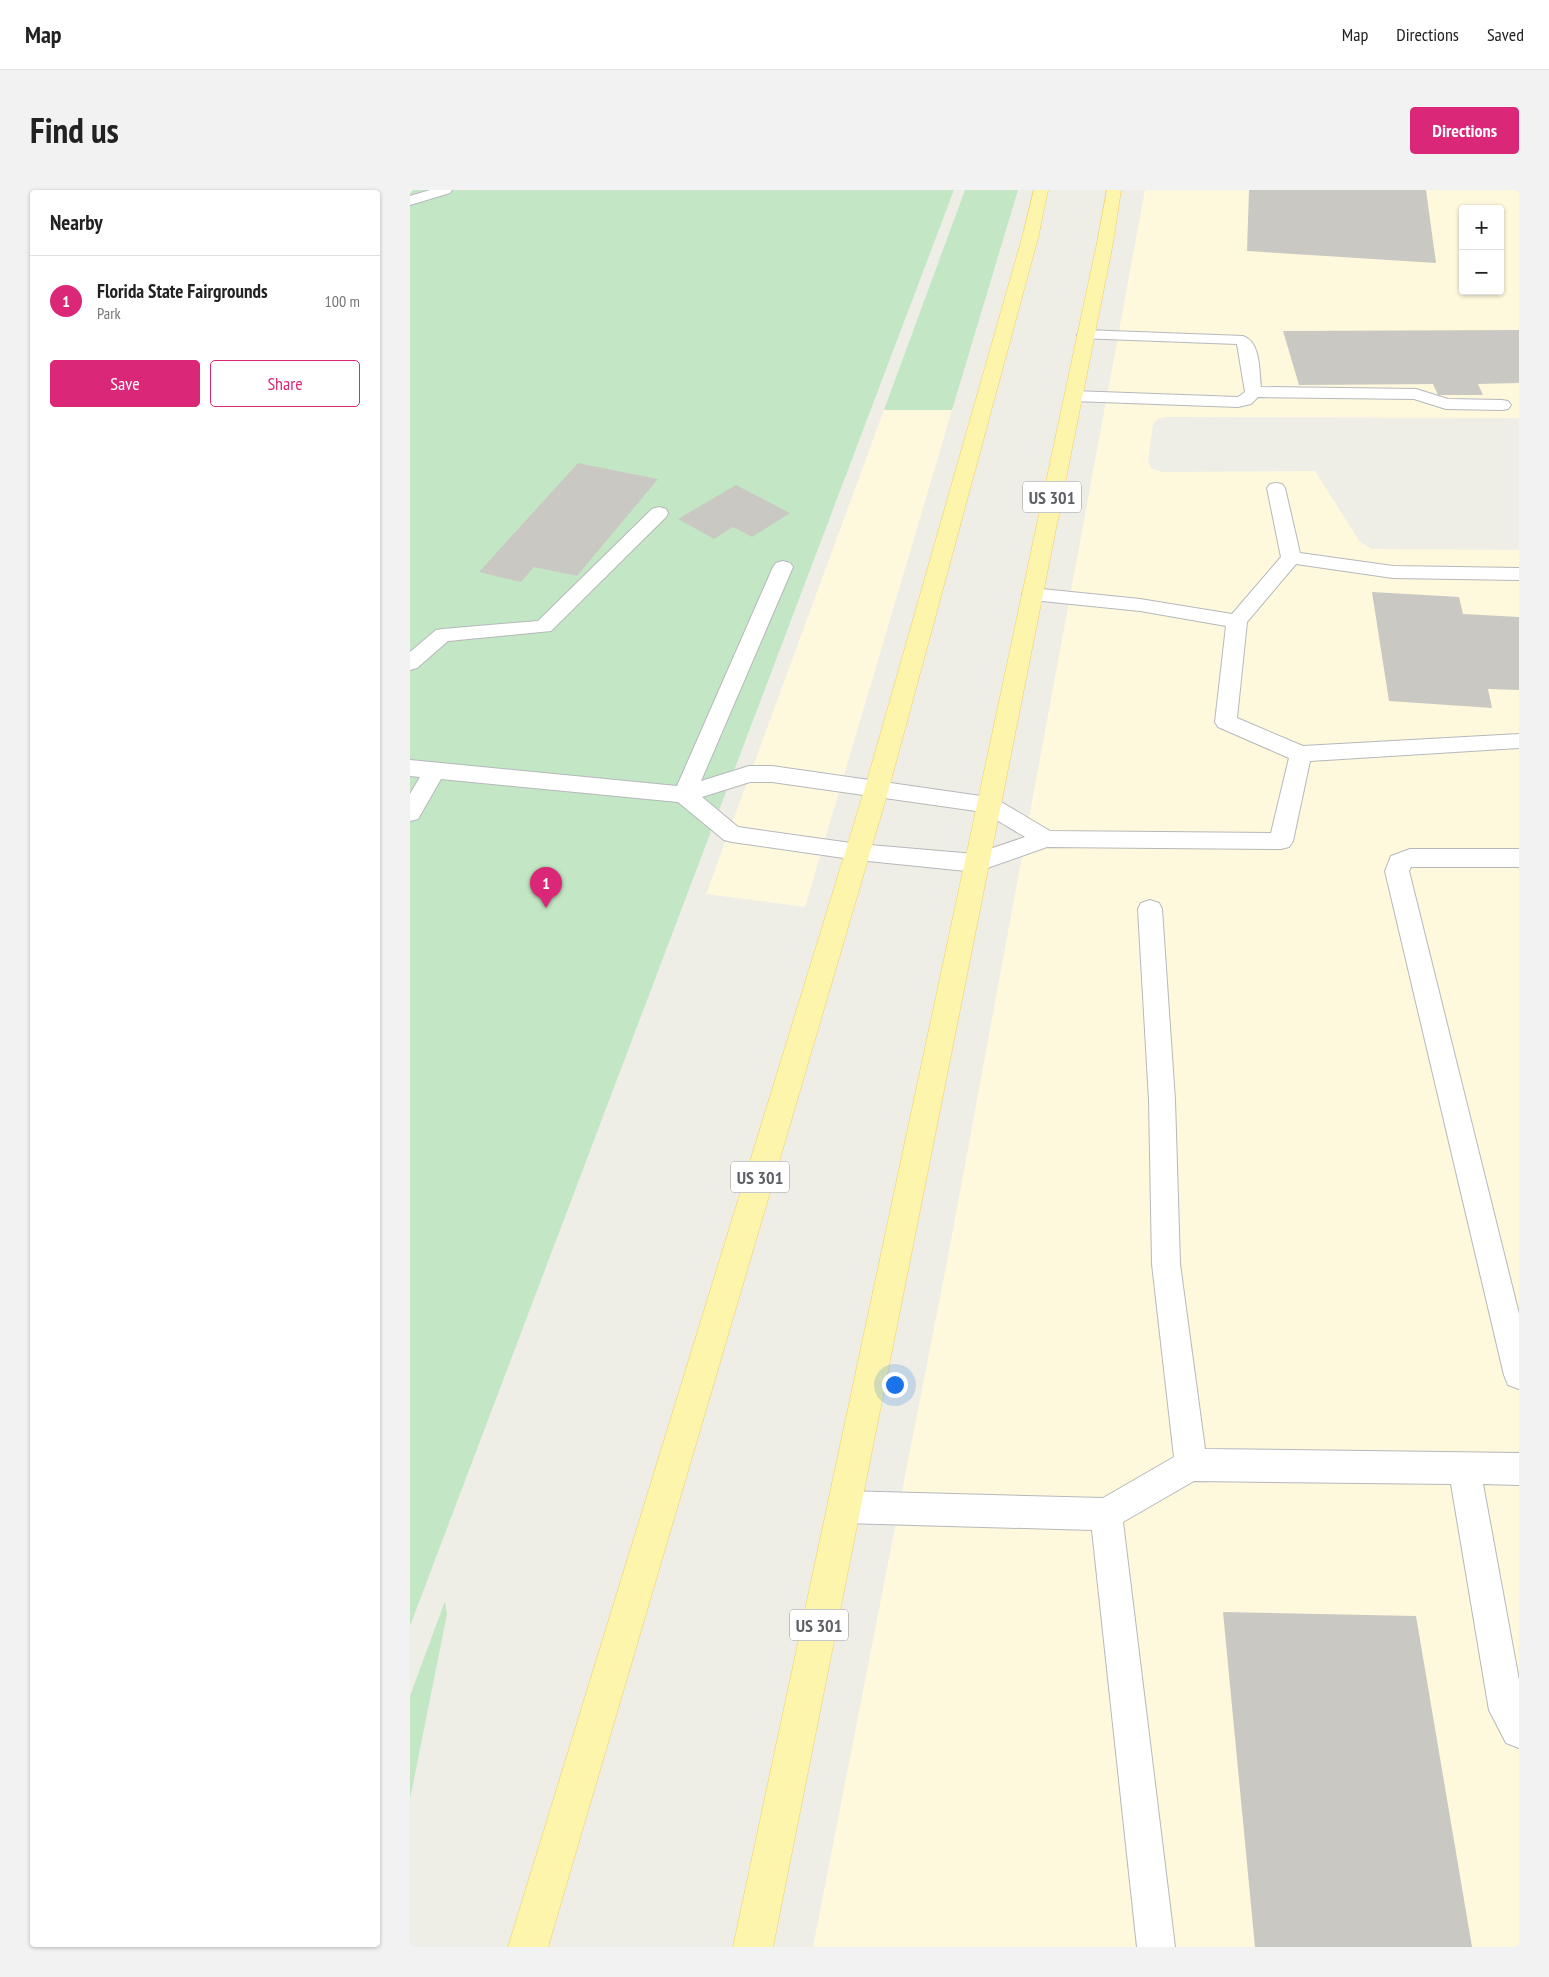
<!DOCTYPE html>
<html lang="en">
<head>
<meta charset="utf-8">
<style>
	body { margin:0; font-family:"PT Sans Narrow",sans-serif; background:#f2f2f2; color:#222 }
	.controls { position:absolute; right:15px; top:15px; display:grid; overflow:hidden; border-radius:5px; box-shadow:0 1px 4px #0004 }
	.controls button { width:45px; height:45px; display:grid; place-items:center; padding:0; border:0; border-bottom:1px solid #e0e0e0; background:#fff; color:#222; font:25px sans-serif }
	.you { position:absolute; left:484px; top:1194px; width:18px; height:18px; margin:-12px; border:4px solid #fff; border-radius:50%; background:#1a73e8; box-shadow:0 0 0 8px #1a73e833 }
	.badge { display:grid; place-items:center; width:32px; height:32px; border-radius:50%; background:#db2777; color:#fff; font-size:16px; font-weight:700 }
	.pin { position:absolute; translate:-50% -41px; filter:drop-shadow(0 1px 2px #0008) }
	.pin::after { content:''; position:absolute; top:26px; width:18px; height:15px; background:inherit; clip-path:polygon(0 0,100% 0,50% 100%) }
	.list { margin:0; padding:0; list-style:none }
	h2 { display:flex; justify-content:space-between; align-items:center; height:65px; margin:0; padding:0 20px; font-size:21px }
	h2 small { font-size:16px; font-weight:400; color:#767676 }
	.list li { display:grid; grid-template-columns:32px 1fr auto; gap:15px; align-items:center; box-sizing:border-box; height:90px; padding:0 20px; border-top:1px solid #e0e0e0 }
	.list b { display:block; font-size:19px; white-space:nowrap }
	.list p { margin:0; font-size:16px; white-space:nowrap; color:#767676 }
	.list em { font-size:16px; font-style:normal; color:#767676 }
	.actions { display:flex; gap:10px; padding:15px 20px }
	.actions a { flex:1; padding:11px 0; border:1px solid #db2777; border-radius:5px; text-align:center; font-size:18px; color:#db2777 }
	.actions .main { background:#db2777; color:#fff }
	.map { position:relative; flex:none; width:1109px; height:1757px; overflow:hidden; border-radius:5px }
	header { display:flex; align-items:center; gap:30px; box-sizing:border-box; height:70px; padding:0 25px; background:#fff; border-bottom:1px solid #e0e0e0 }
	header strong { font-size:24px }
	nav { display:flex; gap:28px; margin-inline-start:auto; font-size:18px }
	.intro { display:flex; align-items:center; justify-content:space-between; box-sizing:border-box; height:120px; padding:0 30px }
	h1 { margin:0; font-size:35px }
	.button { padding:12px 22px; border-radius:5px; background:#db2777; color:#fff; font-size:18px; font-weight:700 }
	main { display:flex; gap:30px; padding:0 30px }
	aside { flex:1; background:#fff; border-radius:5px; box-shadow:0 1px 4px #0004 }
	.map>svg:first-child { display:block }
	.commercial { fill:#fef8dd; fill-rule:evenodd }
	.green { fill:#c3e7c5 }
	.building { fill:#cac8c3 }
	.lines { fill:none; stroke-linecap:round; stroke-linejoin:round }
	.service-casing { stroke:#b6b8bc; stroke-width:2 }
	.primary-casing { stroke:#f0cf5e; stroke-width:1 }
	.service { fill:#fff; fill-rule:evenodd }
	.primary { fill:#fef5ac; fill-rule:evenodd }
	.labels { text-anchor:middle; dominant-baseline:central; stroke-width:4; stroke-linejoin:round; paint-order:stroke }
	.shield { fill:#fff; stroke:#8e9094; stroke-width:1 }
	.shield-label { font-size:18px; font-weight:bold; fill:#5d6166 }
</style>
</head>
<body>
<header>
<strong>Map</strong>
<nav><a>Map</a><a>Directions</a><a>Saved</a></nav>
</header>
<div class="intro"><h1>Find us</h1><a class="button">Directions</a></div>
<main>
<aside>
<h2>Nearby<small></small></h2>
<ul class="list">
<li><span class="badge">1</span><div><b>Florida State Fairgrounds</b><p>Park</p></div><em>100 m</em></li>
</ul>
<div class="actions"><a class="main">Save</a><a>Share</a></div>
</aside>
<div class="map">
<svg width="1109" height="1757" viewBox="0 0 1109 1757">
	<rect width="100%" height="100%" fill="#efeee6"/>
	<!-- commercial -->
	<g class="commercial">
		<path d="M735,0h374v228l-353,-1 -8,2 -5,5 -5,37 3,7 11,4 153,-1 45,71 12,7 147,1v1397h-706l137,-701zM1053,19h37v82h-37z"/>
		<path d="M474,220h68l-147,497 -99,-13z"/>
	</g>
	<!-- green -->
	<g class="green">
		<path d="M0,0h544l-544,1436z"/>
		<path d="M555,0h53l-66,220h-68z"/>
		<path d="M35,1411l2,13 -37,185v-103z"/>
	</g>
	<!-- building -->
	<g class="building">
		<path d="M839,0h177l10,73 -189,-12z"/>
		<path d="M1109,140v53l-41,1 5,11h-45l-5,-11 -134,1 -16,-54z"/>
		<path d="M168,273l80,16 -81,97 -43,-9 -13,15 -42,-10z"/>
		<path d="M326,295l54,28 -38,24 -19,-10 -19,12 -36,-20z"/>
		<path d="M962,402l87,5 4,17 56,3v73l-31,-1 4,19 -103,-7z"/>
		<path d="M813,1422l193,4 56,331h-217z"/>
	</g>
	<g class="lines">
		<defs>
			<g id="service">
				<path d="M20,0h22l-2,3 -40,12v-9z"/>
				<path d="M675,140l158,6c18,6 16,35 18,51l155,2 32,10 54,1 6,1 3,4 -3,4 -6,1 -56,-1 -32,-10 -156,-2 -7,7 -13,3 -165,-6 -6,-1 -2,-4 2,-4 6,-1 165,6 7,-5 -8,-48 -158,-6 -2,-3 2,-3z"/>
				<path d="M866,293l6,1 3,4 15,65 93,13 126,2v12l-126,-2 -97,-14 -49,58 -10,96 66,28 216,-12v14l-209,13 -17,80 -4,6 -8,2 -234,-2 -71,25 -118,-12 -126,-18 -8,-2 -46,-38 -237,-23 -23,40 -8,2v-27l10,-17 -10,-1v-16l267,26 96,-219 3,-4 7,-2 7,2 3,4 -92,214 48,-15h23l216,31 8,2 54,32 221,2 18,-75 -71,-31 -3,-5 11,-96 -86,-15 -108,-11 -7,-2 -3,-4 3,-4 7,-2 108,11 92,15 49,-57 -14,-69 3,-4zM340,592h22l211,30 42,25 -50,17 -117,-10 -120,-17 -36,-30z"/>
				<path d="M249,317l7,2 2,4 -2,4 -115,114 -103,10 -31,27 -7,2v-18l26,-22 7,-1 95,-8 114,-112z"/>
				<path d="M1000,659h109v18h-108l-2,4 110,443v75l-11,-4 -4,-10 -119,-504 6,-15z"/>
				<path d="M740,710l9,3 3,6 13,191 5,164 25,185 314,4v32l-36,-1 36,196v68l-13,-5 -17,-33 -38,-226 -257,-3 -71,41 52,425h-38l-45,-417 -248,-7 -11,-5 -5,-11 5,-11 11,-5 259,7 71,-41 -22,-193 -3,-164 -11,-191 3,-6z"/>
			</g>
			<g id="primary">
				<path d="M624,0h14l-10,48 -149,550 -341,1159h-40l357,-1159 157,-550z"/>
				<path d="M697,0h14l-8,53 -340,1704h-40l364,-1704z"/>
			</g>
		</defs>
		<!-- service casing -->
		<use href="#service" class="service-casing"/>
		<!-- primary casing -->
		<use href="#primary" class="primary-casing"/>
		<!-- service -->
		<use href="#service" class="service"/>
		<!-- primary -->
		<use href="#primary" class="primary"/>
	</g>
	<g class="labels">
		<!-- shield labels -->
		<g class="shield">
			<rect x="613" y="291.5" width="58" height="31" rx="4"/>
			<rect x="321" y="971.5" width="58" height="31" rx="4"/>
			<rect x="380" y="1419.5" width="58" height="31" rx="4"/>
		</g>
		<g class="shield-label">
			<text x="642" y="307">US 301</text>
			<text x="350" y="987">US 301</text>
			<text x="409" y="1435">US 301</text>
		</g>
	</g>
</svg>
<div class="controls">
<button>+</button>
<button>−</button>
</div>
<div class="you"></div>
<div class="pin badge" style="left:136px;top:718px">1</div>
</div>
</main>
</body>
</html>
